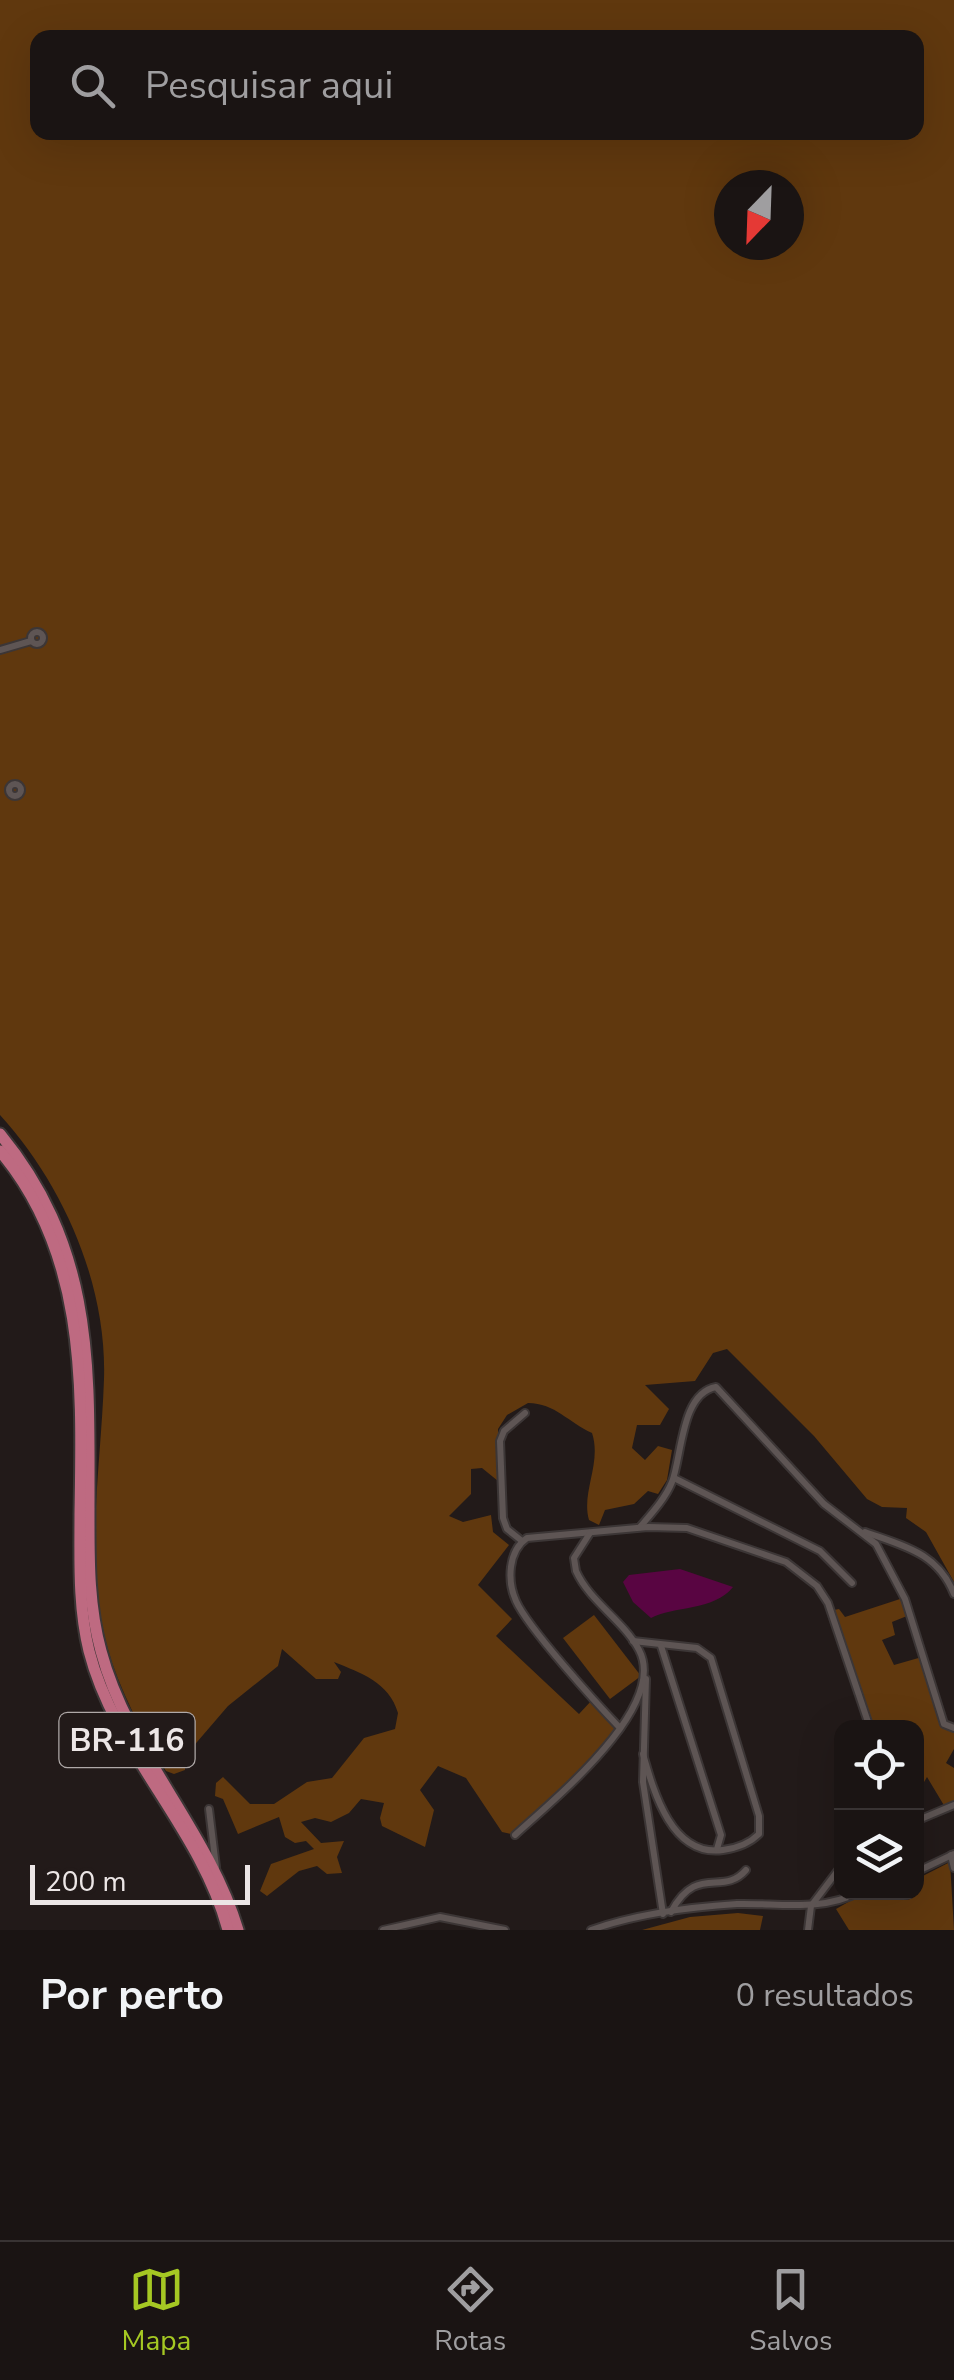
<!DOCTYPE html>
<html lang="pt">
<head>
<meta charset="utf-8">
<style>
	body { margin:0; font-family:"Nunito Sans",sans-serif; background:#231d1c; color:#f1f3f6 }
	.controls { position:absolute; right:30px; bottom:30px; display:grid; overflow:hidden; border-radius:20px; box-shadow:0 10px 40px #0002 }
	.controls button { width:90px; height:90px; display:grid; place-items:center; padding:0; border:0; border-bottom:2px solid #383333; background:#1a1413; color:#f1f3f6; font:50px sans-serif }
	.compass { position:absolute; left:714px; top:170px; width:90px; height:90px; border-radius:50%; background:#1a1413; box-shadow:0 10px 40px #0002; rotate:203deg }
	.scale { position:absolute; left:30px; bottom:25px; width:220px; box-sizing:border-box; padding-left:10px; border:5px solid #ece6e6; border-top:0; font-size:28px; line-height:35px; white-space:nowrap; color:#ece6e6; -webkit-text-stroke:8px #221a19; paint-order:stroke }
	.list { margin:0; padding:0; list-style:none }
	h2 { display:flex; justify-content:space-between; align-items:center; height:130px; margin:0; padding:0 40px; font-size:42px }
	h2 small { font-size:32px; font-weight:400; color:#9f9ea0 }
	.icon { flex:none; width:55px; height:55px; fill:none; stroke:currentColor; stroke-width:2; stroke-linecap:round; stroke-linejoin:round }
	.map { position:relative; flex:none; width:954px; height:1930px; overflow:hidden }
	.search { position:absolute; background:#1a1413; box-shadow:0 10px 40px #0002; left:30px; right:30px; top:30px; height:110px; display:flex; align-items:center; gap:25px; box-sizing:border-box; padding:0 35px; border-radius:20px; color:#9f9ea0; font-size:38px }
	.sheet { height:310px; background:#1a1413 }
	nav { display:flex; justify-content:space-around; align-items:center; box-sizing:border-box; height:140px; border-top:2px solid #383333; background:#1a1413; font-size:28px; color:#9f9ea0 }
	nav a { display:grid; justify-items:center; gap:5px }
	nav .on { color:#a5c823 }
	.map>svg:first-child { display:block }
	.green { fill:#60380e; fill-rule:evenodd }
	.water { fill:#590542 }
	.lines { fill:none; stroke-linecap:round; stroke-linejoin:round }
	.street-casing { stroke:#3c3636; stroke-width:10 }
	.highway-casing { stroke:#3c3636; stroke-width:15 }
	.street { stroke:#5e5554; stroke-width:6 }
	.highway { stroke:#be6a81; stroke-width:11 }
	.labels { text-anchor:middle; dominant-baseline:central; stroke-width:8; stroke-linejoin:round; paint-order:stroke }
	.shield { fill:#221a19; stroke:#afa9a8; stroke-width:2.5 }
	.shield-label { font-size:32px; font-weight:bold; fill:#ece6e6 }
</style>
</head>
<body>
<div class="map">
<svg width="954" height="1930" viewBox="0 0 954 1930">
	<rect width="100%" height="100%" fill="#221a19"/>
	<!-- green -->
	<g class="green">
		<path d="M0,0h954v1582l-28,-50 -20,-14 1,-10 -25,-1 -15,-8 -53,-63 -87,-87 -14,4 -18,28 -50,4 24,24 -9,16h-23l-5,23 13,12 13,-14 14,4 -5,30 -9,14 -10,-3 -14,13 -29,6 -6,15 -10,-5c-8,-28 13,-57 3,-87 -23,-10 -37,-30 -64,-30l-21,12 -9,14v52l-16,-13 -11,1v25l-22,22 14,6 28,-7 2,17 16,13 -31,40 34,34 -16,17 83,78 13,-14 24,28 -43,50 -62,56 -9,-2 -36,-54 -28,-12 -18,24 14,20 -9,37 -43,-21 -2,-8 4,-15 -23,-4 -12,14 -18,9 -16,-4 -14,4 20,21 23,-2 -7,16 5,16 -15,1 -10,-8 -18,5 -32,25 -7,-5 11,-27 43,-15 -8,-8 -11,2 -10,-6 -6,-20 -41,17 -15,-35 -8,-3 1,-13 7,-6 27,27h24l33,-22 25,-4 32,-40 31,-9 3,-16c-9,-31 -37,-40 -64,-51l7,10 -3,7h-22l-34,-30 -4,17 -50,40 -43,50v14l-11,4 -8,-3c-24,-39 -47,-81 -59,-125 -23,-87 -6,-178 -3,-267 3,-95 -41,-195 -104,-264zM38,38h878v94h-878zM729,185h60v60h-60z"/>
		<path d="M900,1599l7,17 -15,6 3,13 -13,5 12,25 28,-8 19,68 13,7v17l-8,14 8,5v33l-9,6 -18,-30 -10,17 -1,-66 -43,-1 -39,-117 5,-1 6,8z"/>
		<path d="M594,1615l47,61 -31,23 -47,-61z"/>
		<path d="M950,1862l4,68h-105l-13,-21 28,-16 52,-1 1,-13z"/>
		<path d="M738,1913l25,3 -3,14h-118l48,-13z"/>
	</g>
	<!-- water -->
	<path class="water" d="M680,1569l53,18c-19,24 -60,19 -82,31l-18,-16 -10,-20 6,-7z"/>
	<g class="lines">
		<defs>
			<g id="street">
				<circle cx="37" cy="638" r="6"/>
				<path d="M0,650l31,-9"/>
				<circle cx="15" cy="790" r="6"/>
				<path d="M674,1478l146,73 32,32"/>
				<path d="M640,1527c12,-14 25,-28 32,-45 10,-26 9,-89 44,-95l108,117 52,40 29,55 39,125 10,4"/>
				<path d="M865,1532c39,14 73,21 89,62"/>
				<path d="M522,1541l-15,-12 -4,-11 -3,-77 4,-10 21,-18"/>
				<path d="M633,1641l64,7 14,10 48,158v18c-10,10 -21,14 -36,16 -51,7 -69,-57 -80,-96"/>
				<path d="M661,1646l60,189 -4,14"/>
				<path d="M646,1679l-3,103 20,132"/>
				<path d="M620,1728c-22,-23 -92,-100 -104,-127 -9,-20 -8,-50 11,-63l121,-11 39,1 99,34 31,24 11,17 42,125"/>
				<path d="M209,1809l7,58"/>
				<path d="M916,1821l38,-16"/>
				<path d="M515,1835c38,-35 154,-128 124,-185 -16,-30 -49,-48 -63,-79l-2,-13 16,-25"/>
				<path d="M951,1855l3,13"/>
				<path d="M916,1872l38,-18"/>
				<path d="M671,1912c26,-49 52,-15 75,-42"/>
				<path d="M383,1930l57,-13 65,13"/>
				<path d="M591,1930c45,-16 99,-23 146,-26 43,-1 83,8 123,-12"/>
				<path d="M808,1930l3,-24 31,-41"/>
			</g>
			<g id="highway">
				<path d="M0,1134c95,116 89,232 89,374 0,48 -1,96 12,143 27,102 107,179 137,279"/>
				<path d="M0,1151c87,103 82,236 80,363 0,46 -2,92 9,137 26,102 112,177 139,279"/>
			</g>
		</defs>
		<!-- street casing -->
		<use href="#street" class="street-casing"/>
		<!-- highway casing -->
		<use href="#highway" class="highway-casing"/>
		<!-- street -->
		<use href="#street" class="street"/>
		<!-- highway -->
		<use href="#highway" class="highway"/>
	</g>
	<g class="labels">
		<!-- shield labels -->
		<rect class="shield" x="59.5" y="1713" width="135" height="54" rx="8"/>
		<g class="shield-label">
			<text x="127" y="1740">BR-116</text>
		</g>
	</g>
</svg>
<div class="controls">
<button><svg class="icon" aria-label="locate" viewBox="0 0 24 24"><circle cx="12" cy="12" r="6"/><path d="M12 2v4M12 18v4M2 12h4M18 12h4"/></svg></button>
<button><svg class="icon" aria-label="layers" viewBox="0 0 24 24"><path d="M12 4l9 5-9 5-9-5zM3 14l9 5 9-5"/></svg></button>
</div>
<svg class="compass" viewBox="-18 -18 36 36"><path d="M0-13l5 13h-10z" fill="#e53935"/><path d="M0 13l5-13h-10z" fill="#9f9ea0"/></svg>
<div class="scale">200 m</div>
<div class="search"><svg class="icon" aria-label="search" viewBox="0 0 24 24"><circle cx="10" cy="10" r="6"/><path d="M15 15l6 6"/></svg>Pesquisar aqui</div>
</div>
<section class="sheet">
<h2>Por perto<small>0 resultados</small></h2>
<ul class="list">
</ul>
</section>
<nav>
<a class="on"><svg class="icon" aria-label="map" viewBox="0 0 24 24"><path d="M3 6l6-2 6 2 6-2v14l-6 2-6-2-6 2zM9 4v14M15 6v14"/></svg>Mapa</a>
<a><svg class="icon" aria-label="directions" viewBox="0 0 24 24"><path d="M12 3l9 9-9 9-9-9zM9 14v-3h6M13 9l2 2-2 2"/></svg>Rotas</a>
<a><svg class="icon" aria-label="saved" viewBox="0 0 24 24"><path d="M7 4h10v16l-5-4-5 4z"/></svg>Salvos</a>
</nav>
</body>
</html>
